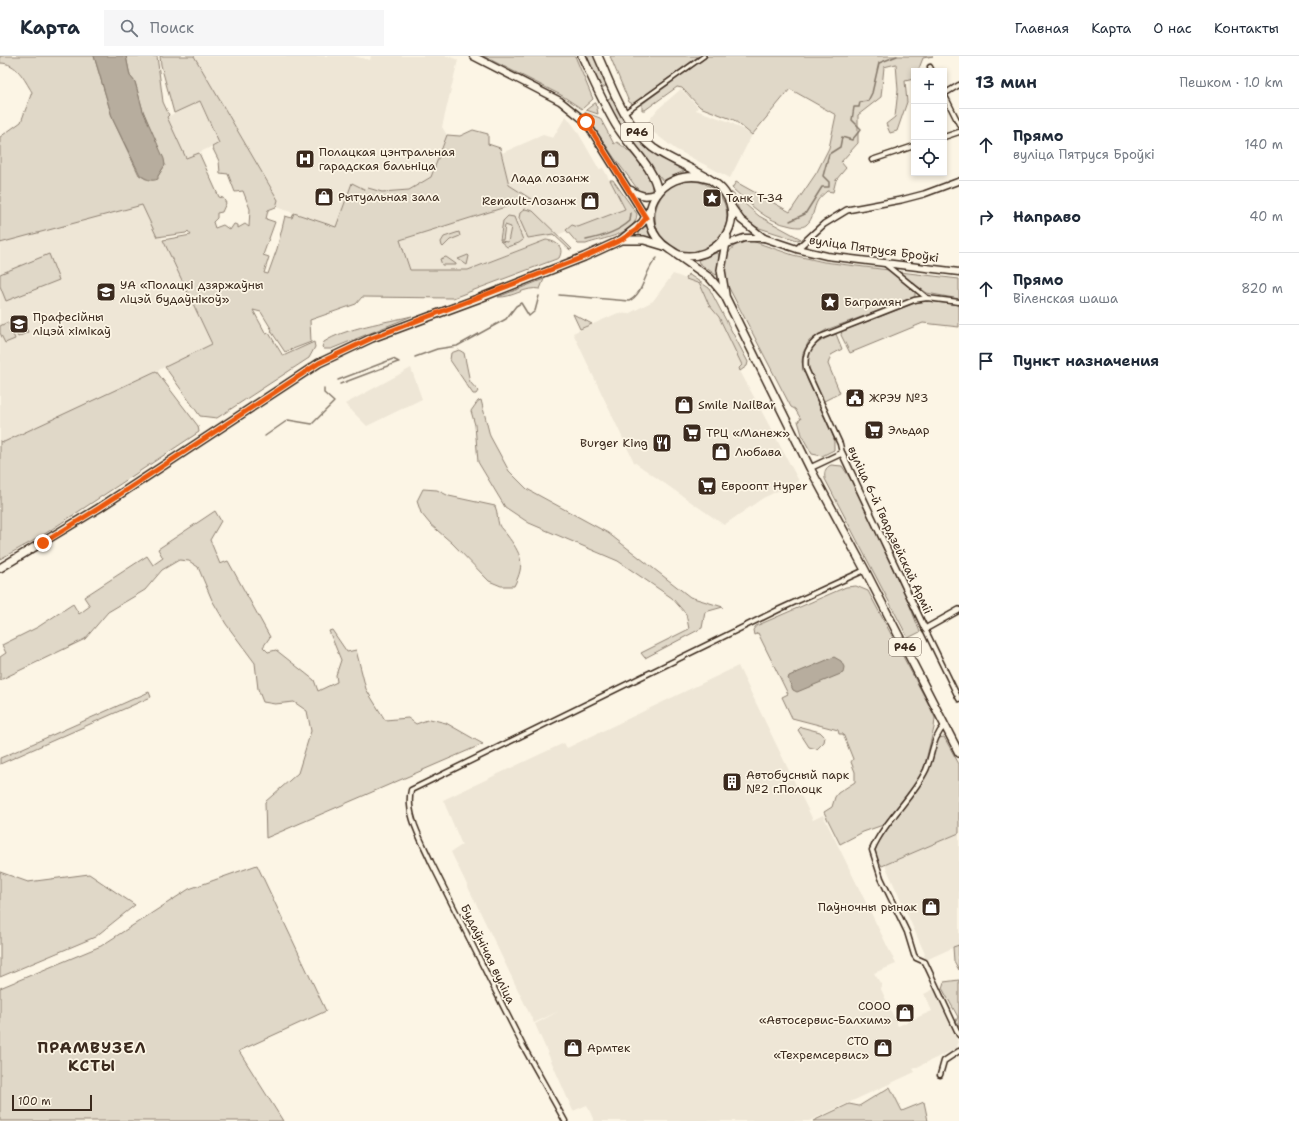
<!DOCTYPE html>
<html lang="ru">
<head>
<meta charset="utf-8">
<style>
	body { margin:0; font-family:"Shantell Sans",sans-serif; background:#f6f6f7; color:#1f2937 }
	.controls { position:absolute; right:12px; top:12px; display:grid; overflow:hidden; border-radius:0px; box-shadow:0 2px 6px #0003 }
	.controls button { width:36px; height:36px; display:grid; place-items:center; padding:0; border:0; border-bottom:1px solid #e0e1e3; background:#fff; color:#1f2937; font:20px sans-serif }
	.scale { position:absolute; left:12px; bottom:10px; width:80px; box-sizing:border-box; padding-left:4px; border:2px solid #3b2a1e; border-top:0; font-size:11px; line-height:14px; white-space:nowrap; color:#3b2a1e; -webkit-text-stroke:3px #fcf5e5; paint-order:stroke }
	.stop { position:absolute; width:12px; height:12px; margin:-9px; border:3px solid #ea580c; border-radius:50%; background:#fff }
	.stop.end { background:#ea580c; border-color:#fff; box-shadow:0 1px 4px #0008 }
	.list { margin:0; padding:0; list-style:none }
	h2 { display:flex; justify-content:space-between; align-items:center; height:52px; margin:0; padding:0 16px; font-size:17px }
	h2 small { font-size:13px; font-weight:400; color:#747a83 }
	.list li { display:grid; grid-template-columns:26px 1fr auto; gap:12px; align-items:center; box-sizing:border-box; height:72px; padding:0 16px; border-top:1px solid #e0e1e3 }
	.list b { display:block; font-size:15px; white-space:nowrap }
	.list p { margin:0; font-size:13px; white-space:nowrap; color:#747a83 }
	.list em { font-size:13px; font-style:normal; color:#747a83 }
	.icon { flex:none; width:22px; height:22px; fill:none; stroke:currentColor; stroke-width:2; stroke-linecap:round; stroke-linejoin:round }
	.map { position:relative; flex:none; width:959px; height:1065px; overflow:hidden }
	header { display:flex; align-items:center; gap:24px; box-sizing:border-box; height:56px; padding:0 20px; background:#fff; border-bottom:1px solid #e0e1e3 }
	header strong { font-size:19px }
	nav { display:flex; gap:22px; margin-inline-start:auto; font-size:14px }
	.search { width:280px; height:36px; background:#f6f6f7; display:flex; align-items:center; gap:10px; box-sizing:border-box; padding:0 14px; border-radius:0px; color:#747a83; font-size:15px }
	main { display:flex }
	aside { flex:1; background:#fff }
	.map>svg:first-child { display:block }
	.built { fill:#eee6d6 }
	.green { fill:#e0d8c8; stroke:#8e8173 }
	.water { fill:#b7ad9e; stroke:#85796b }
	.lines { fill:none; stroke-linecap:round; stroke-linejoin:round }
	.stream { stroke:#85796b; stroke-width:1.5 }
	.pedestrian-casing { stroke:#3b2a1e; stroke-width:6 }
	.minor-casing { stroke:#3b2a1e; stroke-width:7 }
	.tertiary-casing { stroke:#3b2a1e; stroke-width:8 }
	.secondary-casing { stroke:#3b2a1e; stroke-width:9 }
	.primary-casing { stroke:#3b2a1e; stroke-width:10 }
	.pedestrian { stroke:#fcf5e5; stroke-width:3 }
	.minor { stroke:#fcf5e5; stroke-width:4 }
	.tertiary { stroke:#fcf5e5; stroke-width:5 }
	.secondary { stroke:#fcf5e5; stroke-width:6 }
	.primary { stroke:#fcf5e5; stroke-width:7 }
	.route { stroke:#ea580c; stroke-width:5 }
	.labels { text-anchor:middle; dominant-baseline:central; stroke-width:3.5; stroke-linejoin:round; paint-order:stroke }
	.shield { fill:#fcf5e5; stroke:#75675a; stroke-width:1 }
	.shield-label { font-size:11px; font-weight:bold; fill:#3b2a1e }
	.poi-label { font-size:12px; fill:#3b2a1e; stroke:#fcf5e5; text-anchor:start }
	.street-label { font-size:12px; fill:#3b2a1e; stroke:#fcf5e5 }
	.district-label { font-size:16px; font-weight:bold; letter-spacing:1px; fill:#3b2a1e; stroke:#fcf5e5 }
</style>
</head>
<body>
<header>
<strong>Карта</strong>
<div class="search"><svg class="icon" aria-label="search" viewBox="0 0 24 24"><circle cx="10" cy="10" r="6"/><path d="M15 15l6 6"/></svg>Поиск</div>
<nav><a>Главная</a><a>Карта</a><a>О нас</a><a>Контакты</a></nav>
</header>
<main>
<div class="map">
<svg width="959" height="1065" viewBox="0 0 959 1065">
	<rect width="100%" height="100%" fill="#fcf5e5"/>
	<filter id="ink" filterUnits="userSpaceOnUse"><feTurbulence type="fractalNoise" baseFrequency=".025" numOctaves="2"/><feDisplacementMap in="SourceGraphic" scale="8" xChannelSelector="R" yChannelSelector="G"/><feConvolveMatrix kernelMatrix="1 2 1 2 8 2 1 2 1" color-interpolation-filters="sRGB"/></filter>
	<g filter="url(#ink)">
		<!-- built -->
		<g class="built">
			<path d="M194,0h159l17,4 1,-4h77l10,4 -16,67 5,8 -16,42 -22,13 -27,2 -14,-4 -32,39 -60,-20 2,-8z"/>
			<path d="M681,33l17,18 -2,3 34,12 22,13 -22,43 -55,-29 -22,-17 -7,-8 12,-15z"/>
			<path d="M199,45l20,42 -33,16 -19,-42z"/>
			<path d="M566,60l10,13 23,40 4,-1 22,41 -47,18 -6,-2 -7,7 -97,38h-58l-10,-30 131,-41 -22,-14 -7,-32 41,-18 10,3z"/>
			<path d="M143,142l69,146 -136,66 -72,32 -4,-1v-212z"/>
			<path d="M673,218l27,10 9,21 10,12 23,48 -4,2 2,4 59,110 -36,17 -39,27 -90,-63 -61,-129 45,-20 10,1 25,-13z"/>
			<path d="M411,312l11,31 -55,27 -22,-22z"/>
			<path d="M738,610l75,154 10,-5 73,149 -22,9 8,13 -2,1 18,39 34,-15 -8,-17 10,-5 24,53 -1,6 -44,21 2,3 -106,49h-215l-7,-16 -14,6 -38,-87 24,-13 -25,12 -83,-171 11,-7 -19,-45 121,-57 3,5z"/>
			<path d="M959,777v112l-33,15 -2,-5 1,-1 -40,-89z"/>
		</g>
		<!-- green -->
		<g class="green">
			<path d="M0,0h94l19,64 26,55 7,4 12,-3 7,-11 -22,-54 -8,-29 -5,-6 -4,-20h31l6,46 6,13 -2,2 19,41 13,-5 20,44 4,1 3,5 -4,9 -5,1v5l-4,4 2,6 8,-3 7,5 4,-6 4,1v3l7,-4 4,3 1,-18 -7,-18 -8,1 -7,-18 -8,-1 -1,-12 -7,-14 7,-4 -19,-42 -26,12 -13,-48 -1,-9h34l84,144 -2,7 -8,3 -2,9 9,3 -12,33 6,2 -5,16 4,1 9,-25 8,-33 7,2 2,-5 42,14 16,-44 14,7 2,-2 14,4 27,-2 22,-13 16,-42 13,1 13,-6 15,4v10l12,4 9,37 22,14 -131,41 10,30h58l78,-30c10,1 19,7 13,18l-106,40 -91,-1 -6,7 -46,16 1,22 -26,10 -14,-21 1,-1 -11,-18 -8,-2 13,24 3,-1 14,23 31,-14 1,5 -6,11 -92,60 -17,-2 -35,-49 47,-23 -49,-104 28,-5 -3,-4 -2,2 -29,4 -15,-32 -142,38v-106l21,-15 11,-30c-8,-13 -15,-29 -32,-29z"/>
			<path d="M483,0h92l18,43 -11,10 -21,-14z"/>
			<path d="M587,0h7l12,30 -5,2z"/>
			<path d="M610,0h89l-66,48 -4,-2z"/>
			<path d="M708,0h225l-10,2 -5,13h-4v8l-9,2 2,21 -10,29 -7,2 -4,-9 9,-7 3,-27 -2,-26 -12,3 -3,30 -23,18v28l-17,19 5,6 -10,12 -3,12 -6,-1c-3,3 -7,6 -9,9 -5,8 -4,19 -12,25 -4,3 -10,2 -15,1 -26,-5 -40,-21 -59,-38l4,-6 54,30 27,-40 12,-24 7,-33 -46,-26 -38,46 -18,-15 -34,-13 -18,-19 -5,-1 -32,23h-3v-6z"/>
			<path d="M612,41l15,29 -8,-2 -12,-25z"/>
			<path d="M596,47l2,11 -12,-4 9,-7z"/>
			<path d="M584,56l16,6 14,26 3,-2c13,9 40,33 34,50l-9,1 -3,-2 -26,-35z"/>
			<path d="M620,70l8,2 20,22 36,21 -21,10 -34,-41z"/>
			<path d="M610,124h3l24,34c-1,21 -35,24 -51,30h-8l-12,-14 6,-5 6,2 47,-18z"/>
			<circle cx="691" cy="161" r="36"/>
			<path d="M731,136l28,24 42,23 -4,1 -44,-14 -12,-12z"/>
			<path d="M525,153l8,2 39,38 -2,1 -17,-16 -25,4 -9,-20 1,-5z"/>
			<path d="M508,160l6,1 9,23 -4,3 -12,4 -7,-6 8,1 3,-15 -6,-2 -2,15h-3l3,-19z"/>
			<path d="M644,170l3,1 4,11 -11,-2 -2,-3z"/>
			<path d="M459,176l1,4 -10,4 -7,7 -1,-1 -1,-4 3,-5z"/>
			<path d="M744,185h8l41,14 31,7 65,8 26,22v5l-2,1 -87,32 -17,11 -6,12 -1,9 5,17 27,59v12l-12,6 -10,-2 -9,-16 -5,-17 3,-2 -6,-10 -4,-2 -63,-121c-5,-18 -5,-38 16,-45z"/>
			<path d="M716,197l3,1 -1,19 -2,2 -17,-12 -1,-3z"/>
			<path d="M49,198l10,26 -53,21 -6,-15v-12z"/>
			<path d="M468,199l1,1 -2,9 -9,-6z"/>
			<path d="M446,201l10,7v1h-14l-2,-6z"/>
			<path d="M900,216l59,7v20l-32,-6 -27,-19z"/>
			<path d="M688,218l21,14 39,74 -1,4 -7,5 -1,-3 3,-3 -23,-48 -10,-12 -9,-21 -14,-5z"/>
			<path d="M544,223l-4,10c-15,-3 -27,9 -42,8z"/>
			<path d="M929,245l30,4v22l-36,-4 -73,30 -9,-18 1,-4 76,-29z"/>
			<path d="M573,258l19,10 -12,5z"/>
			<path d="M21,260l7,16 -10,5 -8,-16z"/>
			<path d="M412,260l-81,33h-7l-2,-2 2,-5c21,-14 63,-20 88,-26z"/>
			<path d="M8,266l7,17 -10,4 -5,-10v-7z"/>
			<path d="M836,278l6,15 -11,6 -3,9 12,29 -16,8c-16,-32 -31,-51 12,-67z"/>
			<path d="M459,294l5,3 6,29 8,9 -2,3h-3l-23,-34 1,-7z"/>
			<path d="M156,315l42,55 1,6 -159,105 -40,22v-118l4,1z"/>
			<path d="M481,344l9,36 19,35 18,18 81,44 82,64 33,10 -18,5 -3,16 -57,30 -4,-5 48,-24 -3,-15 -14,-16 -54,-37 -89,-38 -24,-16 -27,-45 -3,-37 -4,-14 7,-10z"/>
			<path d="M831,409l11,1 10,15 56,120 12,31 -12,6 -83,-159c-1,-7 0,-11 6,-14z"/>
			<path d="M423,433l14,1 12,6 46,10c3,7 2,13 4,19 1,3 6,7 8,10 14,19 19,28 7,51h-13l-12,-5 -37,-38 -22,-19 -9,-11 -4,-12z"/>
			<path d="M215,455l6,10 -11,19 10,24 8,-3 42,76 -7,10 5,5 8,-2 38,30 4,11 19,-9 -1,-7 5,-15 -12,-29 3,-1 15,22 9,-2 10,39 19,31 23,-2 8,6 14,-5 16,4 37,21 -217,94 -1,-36 33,-29 13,-42 -4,-20 -13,-9 -19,2 -12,-2 -5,-13 -3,-26 -29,-39 -14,-24 -14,-33 -9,-6 -10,-1 -17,10 -17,20 -37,22 -23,27 -85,41v-23l6,-4 -4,-8 36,-18 35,-23 6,10 11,-8 -6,-9 63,-41 6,9 10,-7 -5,-9z"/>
			<path d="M856,530l12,5 62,116 5,11 -1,10 -10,40 -8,14 -33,43 -20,7 -23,12 -16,-32 8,-5 3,-10 3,-4 17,-11v-10l-4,-10 2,-3 -10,-25h-4l-1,-4 -46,-12 -10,-21 6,-3 -30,-61 -4,2 -1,-5 3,-4 90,-39z"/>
			<path d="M149,636l2,5 -151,67v-6l5,-2z"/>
			<path d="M801,671l19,5 5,5 -1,5 -7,7 -8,-2 -11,-17z"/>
			<path d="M944,681l15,27v69l-77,33 -8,-12 3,-9c16,-25 35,-47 50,-72 6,-11 6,-24 12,-35z"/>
			<path d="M257,809l69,146 -87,40 44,70h-283v-133l101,-42 88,-57z"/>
			<path d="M0,816l28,10 61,-8 46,31 -40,32 -95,40z"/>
			<path d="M959,889v25l-5,-9 -1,-14z"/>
			<path d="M959,924v46l-3,-5 2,-4c-6,-11 -10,-18 -16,-29l2,-6z"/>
			<path d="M890,1031l12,24 22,-9 4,19h-115l36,-17 10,2z"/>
		</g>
		<!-- water -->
		<g class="water">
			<path d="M94,0h32l4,20 5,6 8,29 21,48 1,6 -7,11v3c-7,3 -12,0 -18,-4l-27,-55z"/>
			<path d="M834,601l7,4 3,6 -1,6 -46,19 -4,-2 -5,-11 1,-3z"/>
		</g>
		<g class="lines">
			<!-- stream -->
			<g class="stream">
				<path d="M790,165l15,-7 17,-27h7v-5l-6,-6 6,-22 11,-7 2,-10 10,3 9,-11 -9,-9 2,-13h5l1,-5 8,-1 4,-8 7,-30 18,-7"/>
				<path d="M586,184c15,-3 33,-9 44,-19l1,-8"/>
				<path d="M559,239l70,6c16,-8 15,-31 28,-43"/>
				<path d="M415,301l22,-8 20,-3 49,-27 10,-13 5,-3 8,13 6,-5 4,-15"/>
				<path d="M338,324l55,-21 6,3"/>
				<path d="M340,328l58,-22"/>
				<path d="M265,380l23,-16 24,4 22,-22 -10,-9v-4"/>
			</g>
			<defs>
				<path id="pedestrian" d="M624,57l80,-57"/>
				<g id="minor">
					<path d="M930,11l2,4"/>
					<path d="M944,38l15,30"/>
					<path d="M944,38l15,-9"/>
					<path d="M944,81l15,-5"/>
					<path d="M872,104l42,-14"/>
					<path d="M884,207l43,35"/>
					<path d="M842,397l-2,-9 -34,-75c-2,-14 2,-23 14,-32l94,-37 13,-2 32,4"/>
					<path d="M925,573l34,70"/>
					<path d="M945,669c-13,13 -12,29 -19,45 -14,29 -41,50 -54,80l9,28 26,54 7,23 2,3 9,4 34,73"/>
					<path d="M940,1019l4,-14 15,-10"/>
					<path d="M565,1065l-42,-75 -92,-184c-9,-21 -26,-48 -20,-72l369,-181 85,-39"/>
				</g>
				<g id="tertiary">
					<path d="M797,193l27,-25 23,-14 54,-10 23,-6 35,-13"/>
					<path d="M810,412l32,-15 83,176 34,-19"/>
				</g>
				<g id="secondary">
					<path d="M473,0l87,45 26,21 62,99"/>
					<path d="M631,134c10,7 16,7 27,3"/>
					<path d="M731,150l10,14 23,18 33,11 30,7 132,16"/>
					<path d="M713,193l31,-11h20"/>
				</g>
				<g id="primary">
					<path d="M582,0c11,24 21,47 34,69 14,23 38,41 42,68"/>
					<path d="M598,0c15,33 26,69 55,92 19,14 60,27 72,45 21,31 -10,70 -46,62 -3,-1 -7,-4 -10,-6 -41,-26 -11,-85 39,-70"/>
					<path d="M621,184h23l20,6"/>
					<path d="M677,199l33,23 15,18 85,172 55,102 94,183"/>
					<path d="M725,238l-4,-24 6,-33"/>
					<path d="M0,512l99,-60 220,-145 53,-25 108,-40 104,-41 37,-17 21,-17 9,-15"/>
				</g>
			</defs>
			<!-- pedestrian casing -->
			<use href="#pedestrian" class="pedestrian-casing"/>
			<!-- minor casing -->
			<use href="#minor" class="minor-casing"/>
			<!-- tertiary casing -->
			<use href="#tertiary" class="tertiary-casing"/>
			<!-- secondary casing -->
			<use href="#secondary" class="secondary-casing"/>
			<!-- primary casing -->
			<use href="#primary" class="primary-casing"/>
			<!-- pedestrian -->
			<use href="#pedestrian" class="pedestrian"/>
			<!-- minor -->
			<use href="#minor" class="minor"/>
			<!-- tertiary -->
			<use href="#tertiary" class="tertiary"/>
			<!-- secondary -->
			<use href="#secondary" class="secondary"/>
			<!-- primary -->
			<use href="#primary" class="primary"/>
		</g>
	</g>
	<g class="lines" filter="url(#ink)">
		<!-- route -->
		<path class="route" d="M43,487l56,-35 220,-145 53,-25 212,-81 37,-17 15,-10 10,-12 -60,-96"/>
	</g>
	<!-- icons -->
	<defs>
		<symbol id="hospital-square" viewBox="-11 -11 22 22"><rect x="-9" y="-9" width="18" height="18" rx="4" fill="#3b2a1e" stroke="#fcf5e5"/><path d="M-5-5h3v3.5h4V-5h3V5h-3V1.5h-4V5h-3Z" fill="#fff"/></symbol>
		<symbol id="shop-square" viewBox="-11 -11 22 22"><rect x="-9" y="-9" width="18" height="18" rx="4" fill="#3b2a1e" stroke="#fcf5e5"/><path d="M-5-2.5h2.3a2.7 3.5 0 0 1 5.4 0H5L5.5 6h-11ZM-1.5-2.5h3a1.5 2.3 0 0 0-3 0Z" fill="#fff"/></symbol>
		<symbol id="sight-square" viewBox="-11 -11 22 22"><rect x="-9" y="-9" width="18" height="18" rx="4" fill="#3b2a1e" stroke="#fcf5e5"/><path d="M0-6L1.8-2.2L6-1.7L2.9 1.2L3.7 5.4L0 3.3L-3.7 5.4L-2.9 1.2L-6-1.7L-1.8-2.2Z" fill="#fff"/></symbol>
		<symbol id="university-square" viewBox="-11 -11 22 22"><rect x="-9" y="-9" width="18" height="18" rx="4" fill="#3b2a1e" stroke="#fcf5e5"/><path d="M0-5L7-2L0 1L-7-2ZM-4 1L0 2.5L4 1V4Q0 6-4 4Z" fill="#fff"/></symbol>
		<symbol id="civic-square" viewBox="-11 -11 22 22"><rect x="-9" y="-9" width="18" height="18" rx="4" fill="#3b2a1e" stroke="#fcf5e5"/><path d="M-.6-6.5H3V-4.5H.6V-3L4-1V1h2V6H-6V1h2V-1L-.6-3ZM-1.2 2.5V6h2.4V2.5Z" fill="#fff"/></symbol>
		<symbol id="supermarket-square" viewBox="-11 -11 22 22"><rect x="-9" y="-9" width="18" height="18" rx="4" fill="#3b2a1e" stroke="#fcf5e5"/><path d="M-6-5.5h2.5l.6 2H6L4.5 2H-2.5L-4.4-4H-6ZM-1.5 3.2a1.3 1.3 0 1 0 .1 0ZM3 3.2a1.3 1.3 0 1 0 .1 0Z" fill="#fff"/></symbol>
		<symbol id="restaurant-square" viewBox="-11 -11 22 22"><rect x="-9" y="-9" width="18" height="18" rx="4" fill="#3b2a1e" stroke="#fcf5e5"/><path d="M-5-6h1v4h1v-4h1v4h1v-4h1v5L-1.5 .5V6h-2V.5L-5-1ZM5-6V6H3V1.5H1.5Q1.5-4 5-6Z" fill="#fff"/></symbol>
		<symbol id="building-square" viewBox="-11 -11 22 22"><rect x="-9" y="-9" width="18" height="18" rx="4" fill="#3b2a1e" stroke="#fcf5e5"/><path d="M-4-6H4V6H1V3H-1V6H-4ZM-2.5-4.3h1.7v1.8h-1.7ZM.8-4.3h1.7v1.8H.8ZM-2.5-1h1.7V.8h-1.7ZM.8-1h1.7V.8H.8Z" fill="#fff"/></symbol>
	</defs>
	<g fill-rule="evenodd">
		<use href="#hospital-square" x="294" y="92" width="22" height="22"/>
		<use href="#shop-square" x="539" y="92" width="22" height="22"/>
		<use href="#shop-square" x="313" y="130" width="22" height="22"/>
		<use href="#sight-square" x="701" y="131" width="22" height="22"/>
		<use href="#shop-square" x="579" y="134" width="22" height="22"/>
		<use href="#university-square" x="95" y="225" width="22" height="22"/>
		<use href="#sight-square" x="819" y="235" width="22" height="22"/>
		<use href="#university-square" x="8" y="257" width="22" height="22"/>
		<use href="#civic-square" x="844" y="331" width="22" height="22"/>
		<use href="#shop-square" x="673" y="338" width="22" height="22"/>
		<use href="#supermarket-square" x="863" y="363" width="22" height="22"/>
		<use href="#supermarket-square" x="681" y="366" width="22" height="22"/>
		<use href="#restaurant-square" x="651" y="376" width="22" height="22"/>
		<use href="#shop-square" x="710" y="385" width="22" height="22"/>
		<use href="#supermarket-square" x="696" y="419" width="22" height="22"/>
		<use href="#building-square" x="721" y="715" width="22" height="22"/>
		<use href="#shop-square" x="920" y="840" width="22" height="22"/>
		<use href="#shop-square" x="894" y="946" width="22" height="22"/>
		<use href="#shop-square" x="562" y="981" width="22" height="22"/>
		<use href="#shop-square" x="872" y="981" width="22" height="22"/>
	</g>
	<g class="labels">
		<!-- shield labels -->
		<g class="shield">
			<rect x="621" y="67" width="32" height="18" rx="3"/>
			<rect x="889" y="582" width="32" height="18" rx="3"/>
		</g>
		<g class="shield-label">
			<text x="637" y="76">Р46</text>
			<text x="905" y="591">Р46</text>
		</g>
		<!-- poi labels -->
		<g class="poi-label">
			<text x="319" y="96">Полацкая цэнтральная<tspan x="319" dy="14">гарадская бальніца</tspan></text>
			<text x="550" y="122" text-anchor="middle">Лада лозанж</text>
			<text x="338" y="141">Рытуальная зала</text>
			<text x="726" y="142">Танк Т-34</text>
			<text x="576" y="145" text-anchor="end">Renault-Лозанж</text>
			<text x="120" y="229">УА «Полацкі дзяржаўны<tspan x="120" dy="14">ліцэй будаўнікоў»</tspan></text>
			<text x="844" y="246">Баграмян</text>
			<text x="33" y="261">Прафесійны<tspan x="33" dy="14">ліцэй хімікаў</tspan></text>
			<text x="869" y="342">ЖРЭУ №3</text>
			<text x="698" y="349">Smile NailBar</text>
			<text x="888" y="374">Эльдар</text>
			<text x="706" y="377">ТРЦ «Манеж»</text>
			<text x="648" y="387" text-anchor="end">Burger King</text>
			<text x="735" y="396">Любава</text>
			<text x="721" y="430">Евроопт Hyper</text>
			<text x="746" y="719">Автобусный парк<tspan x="746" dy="14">№2 г.Полоцк</tspan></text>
			<text x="917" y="851" text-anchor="end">Паўночны рынак</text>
			<text x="891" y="950" text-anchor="end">СООО<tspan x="891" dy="14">«Автосервис-Балхим»</tspan></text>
			<text x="869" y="985" text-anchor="end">СТО<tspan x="869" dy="14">«Техремсервис»</tspan></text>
			<text x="587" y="992">Армтек</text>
		</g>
		<!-- street labels -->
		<g class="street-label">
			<text transform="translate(874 193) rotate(8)">вуліца Пятруся Броўкі</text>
			<text transform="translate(890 474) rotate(65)">вуліца 6-й Гвардзейскай Арміі</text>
			<text transform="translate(488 898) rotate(64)">Будаўнічая вуліца</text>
		</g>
		<!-- district labels -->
		<g class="district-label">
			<text x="92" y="991">ПРАМВУЗЕЛ<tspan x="92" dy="18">КСТЫ</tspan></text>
		</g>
	</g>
</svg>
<div class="controls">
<button>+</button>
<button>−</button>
<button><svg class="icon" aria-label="locate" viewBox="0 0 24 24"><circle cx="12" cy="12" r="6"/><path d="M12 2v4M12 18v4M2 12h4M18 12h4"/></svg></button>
</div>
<div class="scale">100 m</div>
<div class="stop" style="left:586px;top:66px"></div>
<div class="stop end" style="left:43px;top:487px"></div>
</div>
<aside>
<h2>13 мин<small>Пешком · 1.0 km</small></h2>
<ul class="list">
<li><svg class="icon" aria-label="ahead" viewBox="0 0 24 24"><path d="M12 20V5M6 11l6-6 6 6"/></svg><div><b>Прямо</b><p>вуліца Пятруся Броўкі</p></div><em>140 m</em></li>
<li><svg class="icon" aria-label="right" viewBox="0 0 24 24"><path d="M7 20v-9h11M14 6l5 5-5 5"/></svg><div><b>Направо</b></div><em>40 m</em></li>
<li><svg class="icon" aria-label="ahead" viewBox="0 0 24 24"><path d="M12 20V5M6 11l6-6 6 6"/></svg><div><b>Прямо</b><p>Віленская шаша</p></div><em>820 m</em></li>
<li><svg class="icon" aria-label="arrive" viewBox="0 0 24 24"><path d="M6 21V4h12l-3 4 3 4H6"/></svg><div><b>Пункт назначения</b></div></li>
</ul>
</aside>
</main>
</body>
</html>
